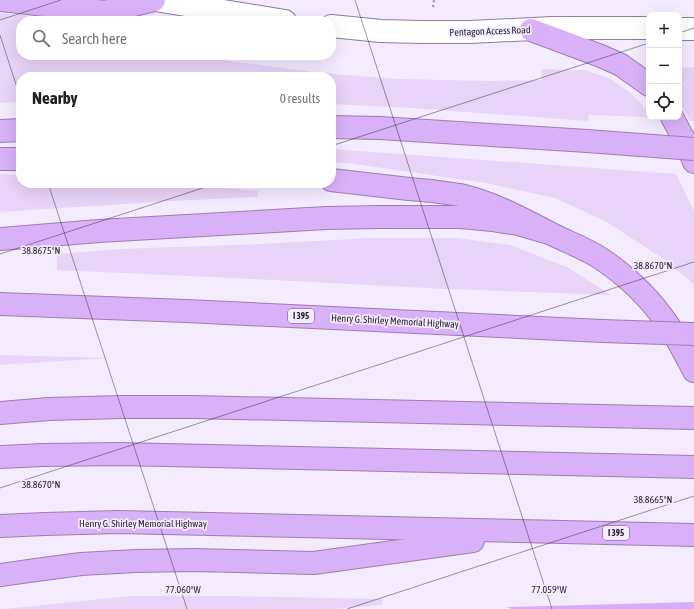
<!DOCTYPE html>
<html lang="en">
<head>
<meta charset="utf-8">
<style>
	body { margin:0; font-family:"Asap Condensed",sans-serif; background:#f2f2f2; color:#202124 }
	.controls { position:absolute; right:12px; top:12px; display:grid; overflow:hidden; border-radius:8px; box-shadow:0 4px 16px #0002 }
	.controls button { width:36px; height:36px; display:grid; place-items:center; padding:0; border:0; border-bottom:1px solid #e0e0e0; background:#fff; color:#202124; font:20px sans-serif }
	.list { margin:0; padding:0; list-style:none }
	h2 { display:flex; justify-content:space-between; align-items:center; height:52px; margin:0; padding:0 16px; font-size:17px }
	h2 small { font-size:13px; font-weight:400; color:#757577 }
	.icon { flex:none; width:22px; height:22px; fill:none; stroke:currentColor; stroke-width:2; stroke-linecap:round; stroke-linejoin:round }
	.map { position:relative; flex:none; width:694px; height:609px; overflow:hidden }
	.search { position:absolute; background:#fff; box-shadow:0 4px 16px #0002; left:16px; top:16px; width:320px; height:44px; display:flex; align-items:center; gap:10px; box-sizing:border-box; padding:0 14px; border-radius:16px; color:#757577; font-size:15px }
	.panel { position:absolute; background:#fff; box-shadow:0 4px 16px #0002; left:16px; top:72px; width:320px; height:116px; border-radius:16px }
	.map>svg:first-child { display:block }
	.green { fill:#e8d4f8 }
	.forest { fill:#d6aef7 }
	.lines { fill:none; stroke-linecap:round; stroke-linejoin:round }
	.tertiary-casing { stroke:#8c7c99; stroke-width:24 }
	.motorway-casing { stroke:#9a7eb1; stroke-width:24 }
	.path { stroke:#a299a9; stroke-width:2.5; stroke-dasharray:2 3; stroke-linecap:butt }
	.tertiary { stroke:#fff; stroke-width:22 }
	.motorway { stroke:#d9b1f9; stroke-width:22 }
	.motorway-bridge-casing { stroke:#9a7eb1; stroke-width:24; stroke-linecap:butt }
	.motorway-bridge { stroke:#d9b1f9; stroke-width:22 }
	.ticks { fill:none; stroke:#251e2a; stroke-width:1; stroke-opacity:0.45 }
	.labels { text-anchor:middle; dominant-baseline:central; stroke-width:3.5; stroke-linejoin:round; paint-order:stroke }
	.shield { fill:#f5ebfe; stroke:#635c6a; stroke-width:1 }
	.shield-label { font-size:9px; font-weight:bold; fill:#251e2a }
	.street-label { font-size:10px; fill:#251e2a; stroke:#f5ebfe }
	.ticks-label { font-size:10px; text-anchor:middle; fill:#251e2a; stroke:#f5ebfe; stroke-width:3.5; stroke-linejoin:round; paint-order:stroke }
</style>
</head>
<body>
<div class="map">
<svg width="694" height="609" viewBox="0 0 694 609">
	<rect width="100%" height="100%" fill="#f5ebfe"/>
	<!-- green -->
	<g class="green">
		<path d="M0,13l39,4 -1,4h-17v34h175l35,6 90,12 78,6 92,2 50,-1 1,-11 42,1 25,8 23,16 17,19v4l-60,-2 -1,6 -177,-13 -80,-4v-27h-310v25l-21,1z"/>
		<path d="M694,67v54h-4l-11,-20v-33z"/>
		<path d="M331,149l345,25 18,37v74l-26,-23 -61,-40 -52,-24 -69,-15 -132,-19 -23,-2z"/>
		<path d="M0,174l21,1v8h152l85,8v6l-86,4 -172,11z"/>
		<path d="M372,238h85l53,7 57,22 44,28 -165,-6 -213,-11 -176,-8v-16l62,-5 141,-5z"/>
		<path d="M0,355l111,3 -111,7z"/>
		<path d="M130,596h95l158,3 -1,6 -49,4h-329z"/>
	</g>
	<!-- forest -->
	<path class="forest" d="M694,602v7h-182l-6,-2z"/>
	<g class="lines">
		<defs>
			<g id="tertiary">
				<path d="M155,0l130,21"/>
				<path d="M331,26l50,5 40,1h49l83,-4h96"/>
				<path d="M679,29h15"/>
			</g>
			<g id="motorway">
				<path d="M2,0l103,12 49,-12"/>
				<path d="M531,30l70,26 20,9 28,20"/>
				<path d="M672,117l15,28 7,17"/>
				<path d="M331,127l49,1 207,13"/>
				<path d="M0,131l21,-1"/>
				<path d="M0,159h21"/>
				<path d="M331,180c26,3 52,6 78,9 17,1 34,3 51,6 31,7 59,22 86,36 18,10 37,16 54,27 27,18 51,41 69,68 9,14 17,30 25,45"/>
				<path d="M0,239l99,-8 227,-13 51,-1h84l31,3 26,4 31,9"/>
				<path d="M0,304l186,7 416,20"/>
				<path d="M0,413l49,-4 72,-2h72l501,11"/>
				<path d="M0,457l43,-2 76,-1 575,13"/>
				<path d="M0,526l45,-2 73,-2 576,13"/>
				<path d="M0,575l36,-5 45,-6 55,-3 58,-1 120,3 159,-22"/>
			</g>
		</defs>
		<!-- tertiary casing -->
		<use href="#tertiary" class="tertiary-casing"/>
		<!-- motorway casing -->
		<use href="#motorway" class="motorway-casing"/>
		<!-- path -->
		<path class="path" d="M433,7l1,-7"/>
		<!-- tertiary -->
		<use href="#tertiary" class="tertiary"/>
		<!-- motorway -->
		<use href="#motorway" class="motorway"/>
		<defs>
			<g id="motorway-bridge">
				<path d="M587,141l107,8"/>
				<path d="M602,331l92,3"/>
			</g>
		</defs>
		<!-- motorway-bridge casing -->
		<use href="#motorway-bridge" class="motorway-bridge-casing"/>
		<!-- motorway-bridge -->
		<use href="#motorway-bridge" class="motorway-bridge"/>
	</g>
	<!-- ticks -->
	<path class="ticks" d="M355,0l197,609M0,20l61,-20M679,33l15,-5M0,35l21,65M331,146l318,-103M48,183l139,426M0,254l218,-71M0,488l694,-226M347,609l347,-113"/>
	<g class="labels">
		<!-- shield labels -->
		<g class="shield">
			<rect x="288" y="309" width="26" height="14" rx="3"/>
			<rect x="603" y="526" width="26" height="14" rx="3"/>
		</g>
		<g class="shield-label">
			<text x="301" y="316">I 395</text>
			<text x="616" y="533">I 395</text>
		</g>
		<!-- street labels -->
		<g class="street-label">
			<text transform="translate(490 31) rotate(-2)">Pentagon Access Road</text>
			<text transform="translate(395 321) rotate(3)">Henry G. Shirley Memorial Highway</text>
			<text x="143" y="523">Henry G. Shirley Memorial Highway</text>
		</g>
	</g>
	<g class="ticks-label">
		<text x="41" y="254">38.8675°N</text>
		<text x="653" y="269">38.8670°N</text>
		<text x="41" y="488">38.8670°N</text>
		<text x="653" y="503">38.8665°N</text>
		<text x="183" y="593">77.060°W</text>
		<text x="549" y="593">77.059°W</text>
	</g>
</svg>
<div class="controls">
<button>+</button>
<button>−</button>
<button><svg class="icon" aria-label="locate" viewBox="0 0 24 24"><circle cx="12" cy="12" r="6"/><path d="M12 2v4M12 18v4M2 12h4M18 12h4"/></svg></button>
</div>
<div class="search"><svg class="icon" aria-label="search" viewBox="0 0 24 24"><circle cx="10" cy="10" r="6"/><path d="M15 15l6 6"/></svg>Search here</div>
<section class="panel">
<h2>Nearby<small>0 results</small></h2>
<ul class="list">
</ul>
</section>
</div>
</body>
</html>
